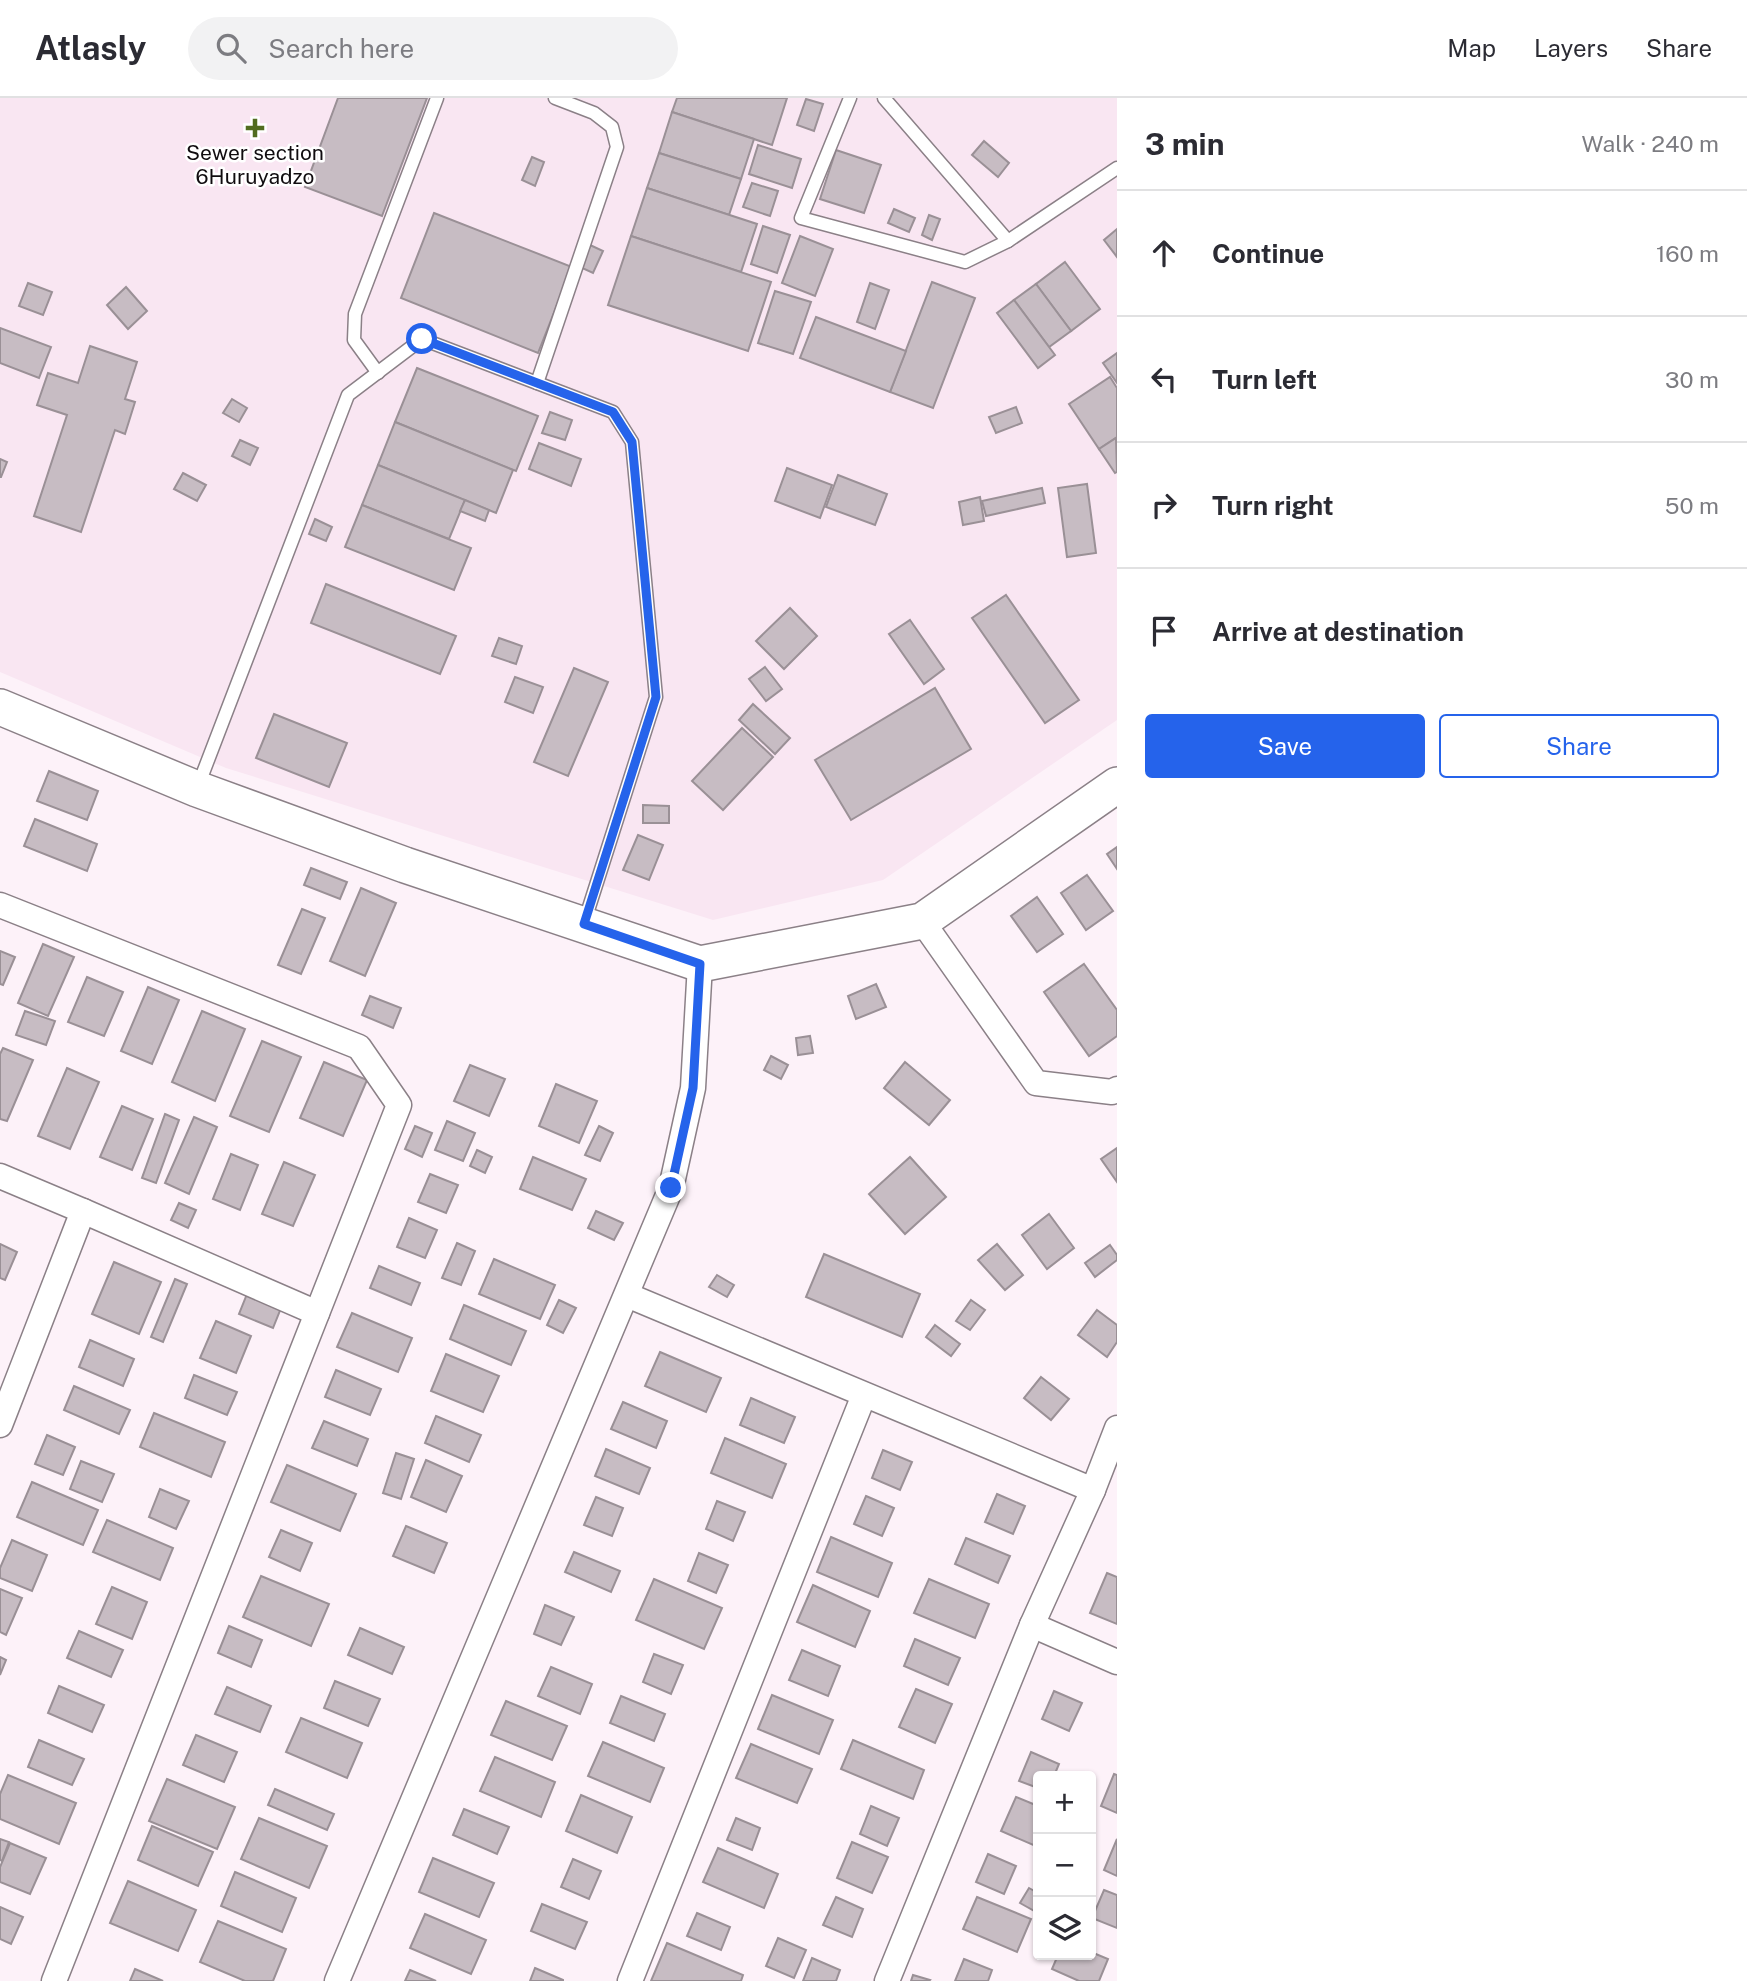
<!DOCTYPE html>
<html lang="en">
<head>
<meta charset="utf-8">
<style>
	body { margin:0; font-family:"Public Sans",sans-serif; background:#f2f2f3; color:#2b2b33 }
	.controls { position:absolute; right:21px; bottom:21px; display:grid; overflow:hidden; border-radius:7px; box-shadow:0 2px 5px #0004 }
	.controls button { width:63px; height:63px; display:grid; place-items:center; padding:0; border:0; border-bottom:2px solid #e1e1e2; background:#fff; color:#2b2b33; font:35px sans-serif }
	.stop { position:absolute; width:21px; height:21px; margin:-16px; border:5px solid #2563eb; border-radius:50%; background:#fff }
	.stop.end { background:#2563eb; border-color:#fff; box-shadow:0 2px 7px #0008 }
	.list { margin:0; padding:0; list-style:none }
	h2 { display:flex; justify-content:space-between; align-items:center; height:91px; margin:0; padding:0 28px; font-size:30px }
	h2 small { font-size:23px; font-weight:400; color:#7c7c81 }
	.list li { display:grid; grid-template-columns:46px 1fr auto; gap:21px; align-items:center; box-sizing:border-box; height:126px; padding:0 28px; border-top:2px solid #e1e1e2 }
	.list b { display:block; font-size:26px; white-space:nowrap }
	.list em { font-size:23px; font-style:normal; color:#7c7c81 }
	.actions { display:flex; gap:14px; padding:21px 28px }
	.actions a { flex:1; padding:16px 0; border:2px solid #2563eb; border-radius:7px; text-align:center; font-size:24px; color:#2563eb }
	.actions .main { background:#2563eb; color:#fff }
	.icon { flex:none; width:38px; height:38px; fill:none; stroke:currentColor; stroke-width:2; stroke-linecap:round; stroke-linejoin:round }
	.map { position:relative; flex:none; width:1117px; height:1883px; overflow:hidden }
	header { display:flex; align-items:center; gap:42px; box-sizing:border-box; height:98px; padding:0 35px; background:#fff; border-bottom:2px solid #e1e1e2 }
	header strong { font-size:33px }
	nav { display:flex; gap:38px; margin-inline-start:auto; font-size:24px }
	.search { width:490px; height:63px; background:#f2f2f3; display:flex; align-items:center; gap:18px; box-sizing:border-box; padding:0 24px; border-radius:38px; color:#7c7c81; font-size:26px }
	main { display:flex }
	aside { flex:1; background:#fff }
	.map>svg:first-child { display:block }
	.built { fill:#f9e6f2 }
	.building { fill:#c7bcc3; stroke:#9a9096; stroke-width:2 }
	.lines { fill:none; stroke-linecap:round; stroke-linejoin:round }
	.lane-casing { stroke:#8b8087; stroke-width:15 }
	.street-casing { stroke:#8b8087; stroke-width:27 }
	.secondary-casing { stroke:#8b8087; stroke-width:38 }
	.lane { stroke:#fff; stroke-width:12 }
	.street { stroke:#fff; stroke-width:24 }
	.secondary { stroke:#fff; stroke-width:35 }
	.route { stroke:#2563eb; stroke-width:9 }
	.poi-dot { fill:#516c1f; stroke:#fff; stroke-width:2.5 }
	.labels { text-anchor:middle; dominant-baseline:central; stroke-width:5; stroke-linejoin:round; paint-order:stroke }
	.poi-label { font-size:21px; fill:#100c0f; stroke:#fff }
</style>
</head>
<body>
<header>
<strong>Atlasly</strong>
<div class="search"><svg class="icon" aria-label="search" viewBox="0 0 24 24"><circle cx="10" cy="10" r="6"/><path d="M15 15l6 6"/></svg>Search here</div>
<nav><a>Map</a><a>Layers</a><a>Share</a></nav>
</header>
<main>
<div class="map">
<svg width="1117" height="1883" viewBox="0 0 1117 1883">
	<rect width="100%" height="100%" fill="#fdf2f9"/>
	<!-- built -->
	<path class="built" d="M0,0h1117v622l-234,160 -170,40 -487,-152 -226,-96z"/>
	<!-- building -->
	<g class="building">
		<path d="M338,0h89l-45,118 -77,-29z"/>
		<path d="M677,0h110l-15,47 -100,-33z"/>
		<path d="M806,1l17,5 -9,27 -17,-6z"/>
		<path d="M672,14l82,27 -13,40 -82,-26z"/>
		<path d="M984,43l25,22 -11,14 -26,-22z"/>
		<path d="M758,47l43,14 -9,29 -43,-14z"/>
		<path d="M836,52l45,15 -17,48 -44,-14z"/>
		<path d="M659,55l82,26 -12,36 -82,-27z"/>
		<path d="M532,59l12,5 -9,24 -13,-6z"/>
		<path d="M752,85l26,8 -8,25 -27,-9z"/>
		<path d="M647,90l110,36 -16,48 -110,-36z"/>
		<path d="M894,111l21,9 -6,14 -21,-9z"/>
		<path d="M434,115l138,54 -34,86 -137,-55z"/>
		<path d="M929,117l11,4 -8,21 -10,-5z"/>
		<path d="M763,128l27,9 -13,38 -26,-9z"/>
		<path d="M1117,131v28l-13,-17z"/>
		<path d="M631,138l140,46 -23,69 -140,-46z"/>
		<path d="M800,138l33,13 -18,47 -33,-13z"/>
		<path d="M590,147l13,6 -10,22 -13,-6z"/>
		<path d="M1065,164l35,47 -29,22 -35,-47z"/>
		<path d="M932,184l43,16 -42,110 -43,-16z"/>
		<path d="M28,185l24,9 -9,23 -24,-9z"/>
		<path d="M870,185l19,7 -14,39 -18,-7z"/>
		<path d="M1036,186l35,47 -22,16 -35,-47z"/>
		<path d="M126,189l21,24 -19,18 -21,-24z"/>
		<path d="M775,193l36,11 -18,52 -35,-11z"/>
		<path d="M1014,202l41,55 -17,13 -41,-55z"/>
		<path d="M816,219l90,34 -16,41 -90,-34z"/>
		<path d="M0,230l51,19 -12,31 -39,-15z"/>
		<path d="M90,248l47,16 -12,37 10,3 -10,32 -10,-4 -34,102 -47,-16 33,-101 -30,-10 11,-32 30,10z"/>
		<path d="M1117,255v30l-14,-20z"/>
		<path d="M417,270l121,48 -22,55 -121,-49z"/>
		<path d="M1110,279l7,11v49l-18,12 -30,-45z"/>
		<path d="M232,301l15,9 -8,14 -16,-9z"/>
		<path d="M1016,309l6,16 -26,10 -7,-16z"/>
		<path d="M550,314l22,8 -7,20 -23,-7z"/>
		<path d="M395,324l118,48 -17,43 -118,-48z"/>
		<path d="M1116,340l1,34 -2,1 -16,-24z"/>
		<path d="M240,342l18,8 -8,17 -18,-9z"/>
		<path d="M539,345l42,16 -10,27 -42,-17z"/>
		<path d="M0,361l7,3 -6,15h-1z"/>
		<path d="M378,367l87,35 -16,39 -87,-34z"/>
		<path d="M787,370l45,17 -12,33 -45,-17z"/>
		<path d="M183,375l23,12 -9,16 -23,-12z"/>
		<path d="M838,377l49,19 -12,31 -49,-18z"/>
		<path d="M1087,386l9,69 -29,4 -9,-69z"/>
		<path d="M1042,390l3,15 -59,13 -4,-15z"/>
		<path d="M980,399l4,24 -21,4 -4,-23z"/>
		<path d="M465,402l24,10 -4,11 -25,-10z"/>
		<path d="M362,407l109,43 -17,42 -109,-43z"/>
		<path d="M315,421l17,8 -6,14 -17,-7z"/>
		<path d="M326,486l130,52 -16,38 -129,-51z"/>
		<path d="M1006,497l73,105 -34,23 -73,-105z"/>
		<path d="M790,510l27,28 -33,33 -28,-28z"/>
		<path d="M910,522l34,49 -20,15 -35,-50z"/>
		<path d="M499,540l23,8 -6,18 -24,-8z"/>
		<path d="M765,569l17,22 -16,12 -17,-22z"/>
		<path d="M574,570l34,14 -40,94 -34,-14z"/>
		<path d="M515,579l28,10 -10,26 -28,-11z"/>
		<path d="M935,590l36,61 -120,71 -36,-60z"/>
		<path d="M753,606l37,34 -15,16 -36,-34z"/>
		<path d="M274,616l73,29 -18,44 -73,-29z"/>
		<path d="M742,630l31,29 -50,53 -31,-29z"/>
		<path d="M49,673l49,20 -11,29 -50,-19z"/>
		<path d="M643,707l26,1v17h-26z"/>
		<path d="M35,721l62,25 -10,27 -63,-25z"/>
		<path d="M638,737l25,10 -14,35 -26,-10z"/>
		<path d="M1117,749v22l-10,-15z"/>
		<path d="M311,770l36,14 -7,17 -36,-14z"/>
		<path d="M1087,777l26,36 -27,19 -25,-37z"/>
		<path d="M361,790l35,15 -31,73 -35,-15z"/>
		<path d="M1037,799l26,37 -26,18 -26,-36z"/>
		<path d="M302,811l23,9 -24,56 -23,-9z"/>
		<path d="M43,846l31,13 -26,59 -30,-13z"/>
		<path d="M0,853l15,6 -12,28 -3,-1z"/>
		<path d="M1084,866l33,46v26l-28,20 -45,-64z"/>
		<path d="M87,879l36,15 -19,44 -36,-14z"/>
		<path d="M876,886l10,23 -30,12 -8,-23z"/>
		<path d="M148,889l31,13 -27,64 -31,-13z"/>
		<path d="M370,898l31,12 -8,20 -31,-13z"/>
		<path d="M25,913l30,10 -9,24 -30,-10z"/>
		<path d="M202,913l43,18 -30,72 -43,-19z"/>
		<path d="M810,938l3,17 -15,2 -2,-17z"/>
		<path d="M262,943l39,16 -32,75 -39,-16z"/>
		<path d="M3,950l30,12 -26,61 -7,-2v-65z"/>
		<path d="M771,958l17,9 -7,14 -17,-9z"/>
		<path d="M324,964l43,18 -24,56 -43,-18z"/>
		<path d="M905,964l45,38 -21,25 -45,-37z"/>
		<path d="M470,967l35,14 -16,37 -35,-15z"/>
		<path d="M67,970l32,14 -29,67 -32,-13z"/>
		<path d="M556,986l41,17 -18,42 -40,-17z"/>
		<path d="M122,1008l31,13 -21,51 -32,-13z"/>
		<path d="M165,1016l14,6 -23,63 -14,-5z"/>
		<path d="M194,1019l23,10 -28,67 -24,-11z"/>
		<path d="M447,1023l28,12 -12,28 -28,-11z"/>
		<path d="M415,1028l17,7 -10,24 -17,-8z"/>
		<path d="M599,1028l14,7 -13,28 -15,-6z"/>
		<path d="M1117,1050v34l-16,-23z"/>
		<path d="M477,1052l15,7 -7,16 -15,-7z"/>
		<path d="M231,1056l27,11 -18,45 -27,-11z"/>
		<path d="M533,1059l53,22 -14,31 -52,-21z"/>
		<path d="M910,1059l36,40 -41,37 -36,-40z"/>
		<path d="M284,1064l31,13 -22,51 -31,-12z"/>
		<path d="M430,1076l28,11 -12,28 -28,-11z"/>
		<path d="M179,1105l17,7 -8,18 -17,-8z"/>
		<path d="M596,1113l27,12 -9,17 -26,-12z"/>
		<path d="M1049,1116l25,34 -27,21 -25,-34z"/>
		<path d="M409,1120l28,12 -12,28 -28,-11z"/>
		<path d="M457,1145l18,8 -14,34 -19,-7z"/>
		<path d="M0,1146l17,8 -12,28 -5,-2z"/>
		<path d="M997,1146l26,31 -18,15 -27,-30z"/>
		<path d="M1110,1147l7,10v5l-22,17 -10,-14z"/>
		<path d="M824,1156l96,40 -18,43 -96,-40z"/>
		<path d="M494,1161l61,26 -15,34 -61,-25z"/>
		<path d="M114,1164l47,20 -22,52 -47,-20z"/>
		<path d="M379,1168l41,17 -9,22 -41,-17z"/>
		<path d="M717,1177l17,10 -7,12 -18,-10z"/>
		<path d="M175,1181l12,5 -24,58 -12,-5z"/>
		<path d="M247,1196l34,14 -8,20 -34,-14z"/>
		<path d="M559,1202l17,8 -13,25 -16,-8z"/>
		<path d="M971,1202l14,10 -15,20 -14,-9z"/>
		<path d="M464,1207l62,26 -15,34 -61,-26z"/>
		<path d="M1097,1212l20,15v17l-10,15 -29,-22z"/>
		<path d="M352,1215l60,25 -14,34 -61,-25z"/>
		<path d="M216,1223l35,15 -15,37 -36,-15z"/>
		<path d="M935,1227l25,19 -9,12 -25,-19z"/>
		<path d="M90,1242l44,19 -11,27 -44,-19z"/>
		<path d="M660,1254l61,26 -15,34 -61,-26z"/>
		<path d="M446,1256l53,22 -16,36 -52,-21z"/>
		<path d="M336,1272l45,19 -11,26 -45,-18z"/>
		<path d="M194,1277l43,17 -10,23 -42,-17z"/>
		<path d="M1041,1279l28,22 -18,21 -27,-22z"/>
		<path d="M74,1288l56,24 -11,24 -55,-24z"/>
		<path d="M751,1300l44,19 -11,26 -44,-18z"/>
		<path d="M623,1304l44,19 -11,27 -45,-19z"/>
		<path d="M154,1315l71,29 -14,35 -71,-30z"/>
		<path d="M436,1318l45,19 -12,27 -44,-19z"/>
		<path d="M324,1323l44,18 -11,27 -45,-18z"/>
		<path d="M47,1337l28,12 -12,28 -28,-11z"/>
		<path d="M725,1340l61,26 -14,34 -61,-25z"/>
		<path d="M606,1351l44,19 -11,26 -44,-18z"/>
		<path d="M883,1352l29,12 -12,28 -28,-12z"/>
		<path d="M396,1355l18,6 -13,40 -18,-6z"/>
		<path d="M426,1362l36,16 -16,36 -35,-15z"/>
		<path d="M81,1363l33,13 -12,28 -32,-13z"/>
		<path d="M287,1367l69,29 -16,37 -69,-29z"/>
		<path d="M32,1384l66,28 -15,35 -66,-28z"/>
		<path d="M160,1391l29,12 -13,28 -27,-12z"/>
		<path d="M997,1396l28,12 -12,28 -28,-12z"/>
		<path d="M866,1398l28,12 -12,28 -28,-12z"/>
		<path d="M596,1399l27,11 -11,28 -28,-11z"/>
		<path d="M717,1403l28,11 -12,29 -27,-12z"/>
		<path d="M107,1422l66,28 -13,32 -67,-28z"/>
		<path d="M406,1428l41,17 -13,30 -41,-17z"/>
		<path d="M281,1432l31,13 -12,28 -31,-14z"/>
		<path d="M831,1439l61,26 -14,34 -61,-25z"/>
		<path d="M966,1440l44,18 -12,27 -43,-19z"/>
		<path d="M12,1442l35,15 -15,36 -32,-13v-10z"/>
		<path d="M574,1454l46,19 -9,21 -46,-20z"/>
		<path d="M699,1455l29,12 -12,28 -28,-12z"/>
		<path d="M1107,1475l10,4v47l-27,-11z"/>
		<path d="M261,1478l68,28 -18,42 -68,-29z"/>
		<path d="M654,1481l68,29 -18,41 -68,-29z"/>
		<path d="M929,1481l60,25 -14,34 -61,-25z"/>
		<path d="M813,1487l57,26 -15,36 -58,-25z"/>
		<path d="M112,1489l35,15 -15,37 -36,-15z"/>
		<path d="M0,1491l22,9 -16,37 -6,-3z"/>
		<path d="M545,1507l29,12 -13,28 -27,-11z"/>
		<path d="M229,1528l33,14 -11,27 -33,-14z"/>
		<path d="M360,1530l44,19 -12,27 -44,-19z"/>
		<path d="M79,1533l44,19 -12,27 -44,-19z"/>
		<path d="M915,1541l45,19 -12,27 -44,-19z"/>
		<path d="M802,1552l38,16 -12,30 -39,-16z"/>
		<path d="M654,1556l29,11 -12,29 -28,-12z"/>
		<path d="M0,1559l6,3 -6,15z"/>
		<path d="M551,1569l41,17 -12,30 -42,-18z"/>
		<path d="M335,1583l45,18 -12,27 -44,-18z"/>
		<path d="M59,1588l45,19 -12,27 -44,-19z"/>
		<path d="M227,1589l44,19 -11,26 -45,-18z"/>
		<path d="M916,1591l36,15 -17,39 -36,-16z"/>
		<path d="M1054,1593l28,12 -13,28 -27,-12z"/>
		<path d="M772,1597l61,25 -14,34 -61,-25z"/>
		<path d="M621,1598l44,18 -11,27 -44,-18z"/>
		<path d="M506,1603l61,25 -15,34 -61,-25z"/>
		<path d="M301,1620l61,25 -15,35 -61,-26z"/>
		<path d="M196,1637l41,17 -13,30 -41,-17z"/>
		<path d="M39,1642l45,19 -12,26 -44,-18z"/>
		<path d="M853,1642l71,30 -11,29 -72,-30z"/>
		<path d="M603,1644l61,26 -14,34 -62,-26z"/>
		<path d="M751,1646l61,25 -15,34 -61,-25z"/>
		<path d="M1031,1654l28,12 -5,12h-16v12l-19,-7z"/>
		<path d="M495,1659l60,25 -14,35 -61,-26z"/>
		<path d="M1114,1676l3,1v38l-16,-7z"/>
		<path d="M8,1677l68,28 -17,41 -59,-25v-25z"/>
		<path d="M167,1681l68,28 -18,42 -68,-28z"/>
		<path d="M275,1691l59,25 -7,16 -59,-25z"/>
		<path d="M581,1697l51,22 -15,36 -51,-22z"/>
		<path d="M1016,1699l22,9v41l-37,-16z"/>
		<path d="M871,1708l28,12 -12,28 -27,-12z"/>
		<path d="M464,1711l45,18 -12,27 -44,-19z"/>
		<path d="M259,1720l68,28 -18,42 -68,-29z"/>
		<path d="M736,1720l24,10 -8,22 -25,-10z"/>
		<path d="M152,1728l61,26 -15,34 -60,-26z"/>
		<path d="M0,1741l9,3 -7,19 -2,-1z"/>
		<path d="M1117,1741v37l-13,-6z"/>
		<path d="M852,1744l36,15 -16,36 -35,-15z"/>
		<path d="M10,1745l36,15 -16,36 -30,-12v-15z"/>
		<path d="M718,1750l60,26 -14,34 -61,-26z"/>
		<path d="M988,1756l28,12 -12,28 -28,-12z"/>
		<path d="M433,1760l61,25 -15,34 -60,-25z"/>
		<path d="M573,1761l28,12 -12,28 -28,-12z"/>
		<path d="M235,1774l61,26 -14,34 -61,-26z"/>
		<path d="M128,1783l68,29 -18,41 -68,-28z"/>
		<path d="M1029,1790l9,5v20l-18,-10z"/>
		<path d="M1104,1792l13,5v33l-25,-10z"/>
		<path d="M836,1799l27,12 -11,28 -29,-12z"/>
		<path d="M977,1799l54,22 -14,33 -54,-23z"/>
		<path d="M542,1806l45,18 -12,27 -44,-18z"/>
		<path d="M0,1809l23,10 -12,27 -11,-5z"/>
		<path d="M697,1815l33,14 -9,23 -34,-14z"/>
		<path d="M425,1816l61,26 -15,34 -61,-26z"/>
		<path d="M218,1823l68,28 -13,32h-28l-45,-19z"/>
		<path d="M778,1840l28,12 -12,28 -28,-12z"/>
		<path d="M667,1845l76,32 -2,6h-90z"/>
		<path d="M1091,1854l17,7 -9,22h-20l-27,-12 6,-14h33z"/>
		<path d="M812,1860l28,12 -4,11h-33z"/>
		<path d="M964,1861l28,11 -4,11h-33z"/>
		<path d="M535,1870l28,12v1h-33z"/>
		<path d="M135,1871l28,12h-33z"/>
		<path d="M410,1872l26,11h-31z"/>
		<path d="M913,1877l17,5 -1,1h-18z"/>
	</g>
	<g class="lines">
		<defs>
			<g id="lane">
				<path d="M850,0l-49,120 164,44 43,-21"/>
				<path d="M884,0l124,143 109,-73"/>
				<path d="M378,275l-24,-33 1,-26 82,-216"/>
				<path d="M537,285l80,-236 -5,-20 -18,-14 -39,-15"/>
				<path d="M198,688l150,-391 74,-56 191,73 19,30 24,255 -72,226"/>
			</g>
			<g id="street">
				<path d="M0,807l359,142 40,58 -345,876"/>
				<path d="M922,823l114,162 76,9 5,-3"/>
				<path d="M0,1078l83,35 -83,214"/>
				<path d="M83,1113l234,102"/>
				<path d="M627,1197l466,195"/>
				<path d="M1032,1527l85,37"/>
				<path d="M337,1883l334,-793 22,-100 7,-124"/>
				<path d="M630,1883l234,-586"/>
				<path d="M887,1883l145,-356 61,-135 24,-62"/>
			</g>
			<path id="secondary" d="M0,609l197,82 208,76 295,99 222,-43 195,-136"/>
		</defs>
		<!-- lane casing -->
		<use href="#lane" class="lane-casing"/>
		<!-- street casing -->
		<use href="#street" class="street-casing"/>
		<!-- secondary casing -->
		<use href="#secondary" class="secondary-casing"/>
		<!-- lane -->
		<use href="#lane" class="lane"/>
		<!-- street -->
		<use href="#street" class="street"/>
		<!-- secondary -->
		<use href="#secondary" class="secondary"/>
	</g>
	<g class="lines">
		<!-- route -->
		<path class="route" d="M422,241l191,73 19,30 24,255 -72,227 116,40 -7,124 -22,100"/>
	</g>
	<!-- markers -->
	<path class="poi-dot" d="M251.5 19.5h7v7h7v7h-7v7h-7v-7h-7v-7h7z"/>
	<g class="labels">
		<!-- poi labels -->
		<g class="poi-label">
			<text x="255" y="54">Sewer section<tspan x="255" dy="24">6Huruyadzo</tspan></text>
		</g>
	</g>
</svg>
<div class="controls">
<button>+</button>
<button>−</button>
<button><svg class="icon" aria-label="layers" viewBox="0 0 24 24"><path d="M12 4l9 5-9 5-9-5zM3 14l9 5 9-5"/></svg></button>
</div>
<div class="stop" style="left:422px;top:241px"></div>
<div class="stop end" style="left:671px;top:1090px"></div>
</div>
<aside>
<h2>3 min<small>Walk · 240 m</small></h2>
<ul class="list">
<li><svg class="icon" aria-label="ahead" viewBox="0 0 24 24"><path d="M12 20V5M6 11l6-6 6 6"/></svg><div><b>Continue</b></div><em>160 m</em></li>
<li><svg class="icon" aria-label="left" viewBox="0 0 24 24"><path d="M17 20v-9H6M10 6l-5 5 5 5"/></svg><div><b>Turn left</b></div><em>30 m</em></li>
<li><svg class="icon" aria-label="right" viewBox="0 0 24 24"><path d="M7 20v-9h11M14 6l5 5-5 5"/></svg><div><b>Turn right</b></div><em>50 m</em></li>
<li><svg class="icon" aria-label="arrive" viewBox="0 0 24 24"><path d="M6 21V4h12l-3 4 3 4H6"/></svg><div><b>Arrive at destination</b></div></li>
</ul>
<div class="actions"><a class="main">Save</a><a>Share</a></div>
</aside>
</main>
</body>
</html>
